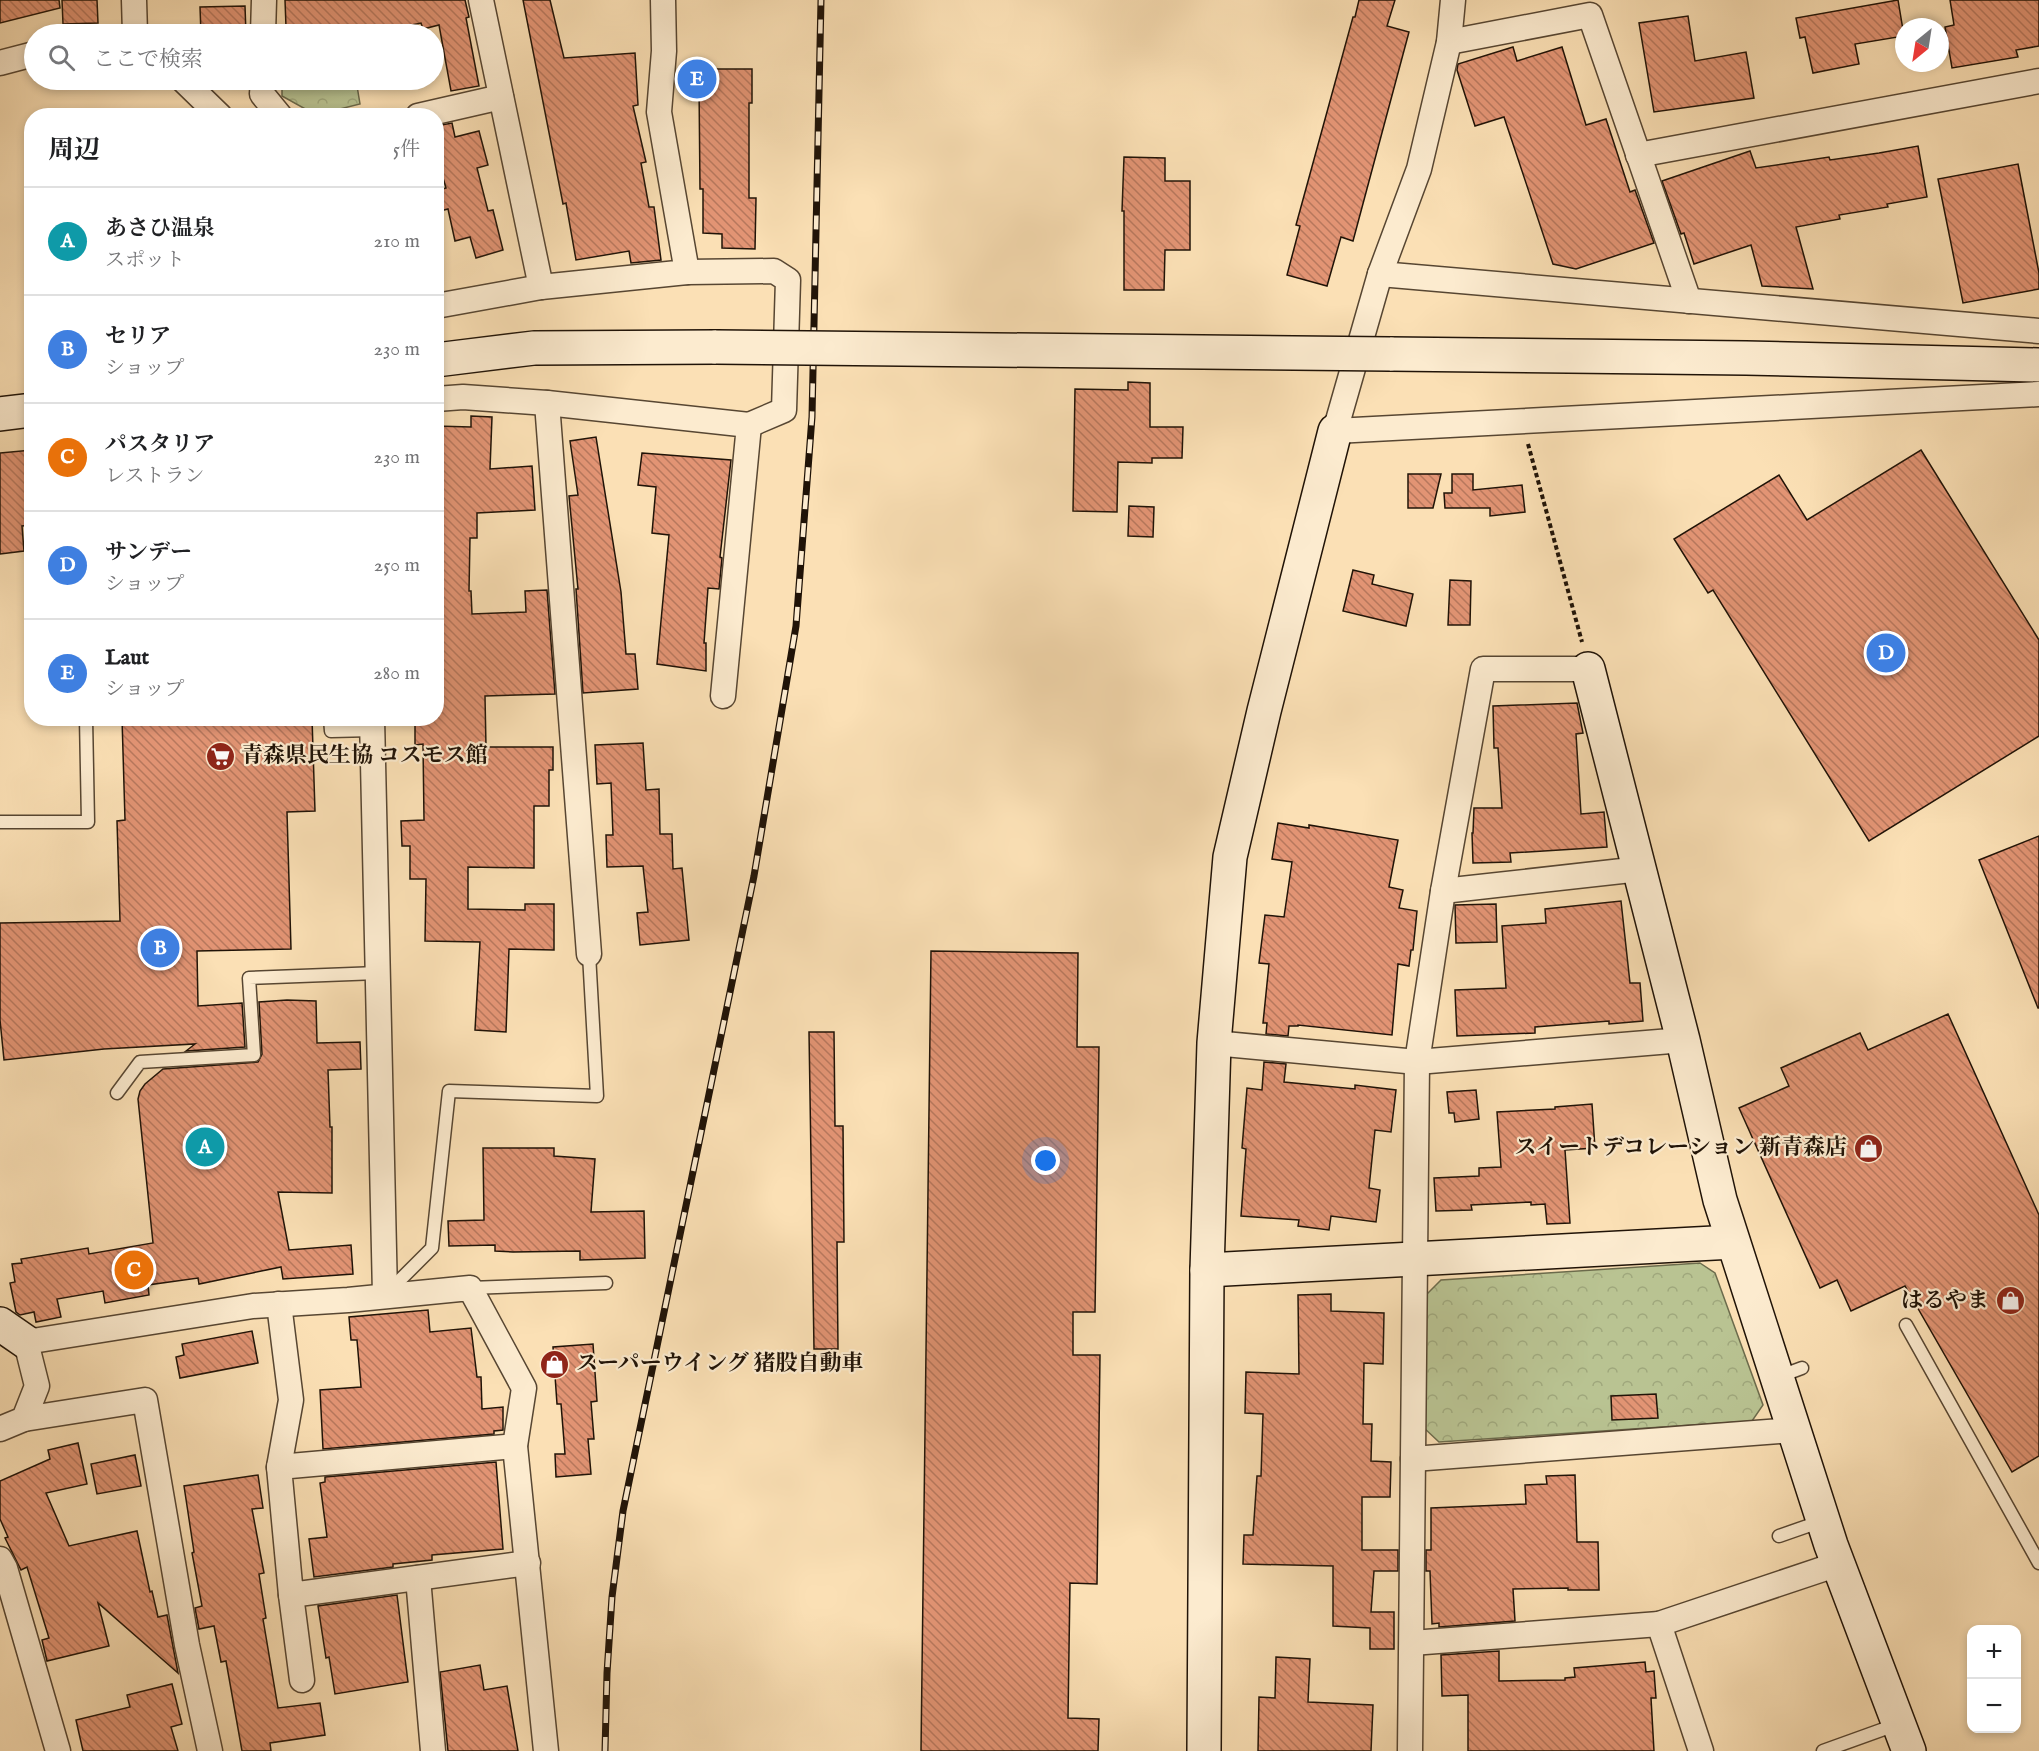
<!DOCTYPE html>
<html lang="ja">
<head>
<meta charset="utf-8">
<style>
	body { margin:0; font-family:"IM FELL English","Noto Serif JP",serif; background:#f6f6f6; color:#202124 }
	.controls { position:absolute; right:18px; bottom:18px; display:grid; overflow:hidden; border-radius:12px; box-shadow:0 3px 9px #0003 }
	.controls button { width:54px; height:54px; display:grid; place-items:center; padding:0; border:0; border-bottom:2px solid #e0e0e0; background:#fff; color:#202124; font:30px sans-serif }
	.compass { position:absolute; left:1895px; top:18px; width:54px; height:54px; border-radius:50%; background:#fff; box-shadow:0 3px 9px #0003; rotate:210deg }
	.you { position:absolute; left:1046px; top:1161px; width:21px; height:21px; margin:-15px; border:4px solid #fff; border-radius:50%; background:#1a73e8; box-shadow:0 0 0 9px #1a73e833 }
	.badge { display:grid; place-items:center; width:39px; height:39px; border-radius:50%; background:#1a73e8; color:#fff; font-size:20px; font-weight:700 }
	.pin { position:absolute; translate:-50% -50%; border:3px solid #fff; box-shadow:0 2px 6px #0006 }
	.list { margin:0; padding:0; list-style:none }
	h2 { display:flex; justify-content:space-between; align-items:center; height:78px; margin:0; padding:0 24px; font-size:26px }
	h2 small { font-size:20px; font-weight:400; color:#757577 }
	.list li { display:grid; grid-template-columns:39px 1fr auto; gap:18px; align-items:center; box-sizing:border-box; height:108px; padding:0 24px; border-top:2px solid #e0e0e0 }
	.list b { display:block; font-size:22px; white-space:nowrap }
	.list p { margin:0; font-size:20px; white-space:nowrap; color:#757577 }
	.list em { font-size:20px; font-style:normal; color:#757577 }
	.icon { flex:none; width:33px; height:33px; fill:none; stroke:currentColor; stroke-width:2; stroke-linecap:round; stroke-linejoin:round }
	.map { position:relative; flex:none; width:2039px; height:1751px; overflow:hidden }
	.search { position:absolute; background:#fff; box-shadow:0 3px 9px #0003; left:24px; top:24px; width:420px; height:66px; display:flex; align-items:center; gap:15px; box-sizing:border-box; padding:0 21px; border-radius:33px; color:#757577; font-size:22px }
	.panel { position:absolute; background:#fff; box-shadow:0 3px 9px #0003; left:24px; top:108px; width:420px; height:618px; border-radius:24px }
	.map>svg:first-child { display:block }
	.park { fill:url(#park-crowns); stroke:#6c6b4c; stroke-width:1.5 }
	.building { fill:url(#building-back-hatch); stroke:#201307; stroke-width:1.5 }
	.lines { fill:none; stroke-linecap:round; stroke-linejoin:round }
	.lane-casing { stroke:#574632; stroke-width:15 }
	.street-casing { stroke:#574632; stroke-width:27 }
	.secondary-casing { stroke:#201307; stroke-width:36 }
	.path { stroke:#201307; stroke-width:4; stroke-dasharray:4.5 3; stroke-linecap:butt }
	.lane { stroke:#fcebcf; stroke-width:12 }
	.street { stroke:#fcebcf; stroke-width:24 }
	.secondary { stroke:#fcebcf; stroke-width:33 }
	.rail-casing { stroke:#201307; stroke-width:7 }
	.rail { stroke:#fcebcf; stroke-width:4.5; stroke-dasharray:14; stroke-linecap:butt }
	.secondary-bridge-casing { stroke:#201307; stroke-width:36; stroke-linecap:butt }
	.secondary-bridge { stroke:#fcebcf; stroke-width:33 }
	.labels { text-anchor:middle; dominant-baseline:central; stroke-width:4.5; stroke-linejoin:round; paint-order:stroke }
	.poi-label { font-size:22px; font-weight:bold; fill:#201307; stroke:#fcebcf; text-anchor:start }
</style>
</head>
<body>
<div class="map">
<svg width="2039" height="1751" viewBox="0 0 2039 1751">
	<defs>
		<pattern id="park-crowns" width="20" height="18" patternUnits="userSpaceOnUse" patternTransform="scale(1.5)"><rect width="20" height="18" fill="#b9c392"/><path d="M2 6a3 3 0 1 1 6 0M12 15a3 3 0 1 1 6 0" fill="none" stroke="#9fa77c"/></pattern>
		<pattern id="building-back-hatch" width="6" height="6" patternUnits="userSpaceOnUse" patternTransform="scale(1.5)"><rect width="6" height="6" fill="#e29474"/><path d="M-1 5l2 2M0 0l6 6M5-1l2 2" fill="none" stroke="#b7785d"/></pattern>
	</defs>
	<rect width="100%" height="100%" fill="#fbe0b5"/>
	<filter id="stains"><feTurbulence type="fractalNoise" baseFrequency=".00333" numOctaves="4"/><feColorMatrix values="0 0 0 0 .2 0 0 0 0 .09 0 0 0 0 .02 0 0 0 .5 -.17"/></filter>
	<radialGradient id="worn" r=".72"><stop offset=".6" stop-color="#630" stop-opacity="0"/><stop offset="1" stop-color="#630" stop-opacity=".3"/></radialGradient>
	<!-- park -->
	<g class="park">
		<path d="M282,80h74l4,24 -44,11 -34,-19z"/>
		<path d="M1700,1263l15,10 48,132 -11,16 -313,21 -16,-15 2,-131 16,-16z"/>
	</g>
	<!-- building -->
	<g class="building">
		<path d="M0,0h59l1,8 -60,15z"/>
		<path d="M62,0h35l1,23 -35,1z"/>
		<path d="M285,0h180l4,17 -3,1 13,68 -28,5 -12,-66 -16,4 -2,-6 -56,11h-3l-2,-9 -74,2z"/>
		<path d="M523,0h27l14,58 71,-5 3,52 -5,1 13,56 -5,1 8,44h5l7,53 -30,3 -2,-12 -53,9 -10,-57 -3,1z"/>
		<path d="M1359,0h36l-8,26 22,6 -56,209 -12,-4 -14,49 -40,-11 13,-49 -4,-1 57,-208h2z"/>
		<path d="M1898,0l6,36 -49,8 4,20 -46,9 -8,-36 -5,1 -4,-20z"/>
		<path d="M1950,0h89v46l-23,4 2,7 -66,11 -7,-41 9,-2z"/>
		<path d="M245,6l1,28h-45l-1,-27z"/>
		<path d="M1688,16l7,45 51,-9 8,46 -100,14 -15,-89z"/>
		<path d="M1513,47l4,14 45,-14 24,78 20,-6 24,73 5,-2 19,53 -78,26 -23,-5 -49,-147 -29,9 -18,-56 1,-6z"/>
		<path d="M707,69h45v34h-3v95h7l-1,51 -33,-1v-14l-19,-1v-44h-3l-1,-105h8z"/>
		<path d="M452,123l3,14 24,-6 9,34 -11,3 11,43 5,-1 10,40 -27,8 -6,-21 -15,4 -7,-32 -12,3v-21l10,-3 -10,-34v-28z"/>
		<path d="M1918,146l9,51 -40,7 1,3 -49,8 1,4 -44,8 17,62 -51,-3 -11,-41 -57,19 -10,-31 -3,1 -19,-53 88,-30 6,17 73,-11 1,3 49,-7z"/>
		<path d="M1124,157l41,1v23h25v69h-25l-1,40h-40v-79h-2z"/>
		<path d="M2018,164l21,109v16l-76,14 -25,-124z"/>
		<path d="M1128,382l22,1v44h33l-1,31h-30v5l-34,-1 -1,50 -44,-1 2,-122 53,1z"/>
		<path d="M471,416l21,1 -2,52 42,-3 3,44 -58,3v25h-7l-1,53h2l1,23 54,-2 -1,-21 22,-1 8,104 -70,2 1,51h67v23h-4v36h-15v62l-66,-1v42l57,1v-6h29v46l-45,-1 -3,83 -31,-2 5,-88 -55,-1 1,-62h-16v-33h-8l-1,-25 23,-1 -1,-76 -8,1v-27h21l3,-106h-3v-186l35,1z"/>
		<path d="M596,437l25,155 5,62h9l3,35 -55,4 -7,-104h2l-9,-93 9,-1 -8,-54z"/>
		<path d="M32,450v75l-10,1 2,25 -24,3v-101z"/>
		<path d="M1921,450l118,190v96l-170,105 -156,-251 -5,3 -34,-54 105,-64 28,45z"/>
		<path d="M642,453l89,7 -11,97 2,1 -3,31 -11,-1 -4,55h2v28l-49,-7 12,-129 -17,-2 4,-46 -18,-2z"/>
		<path d="M1408,474h33l-8,34h-25z"/>
		<path d="M1452,474h21v16l49,-5 3,27 -35,4v-8h-45l-1,-15h8z"/>
		<path d="M1129,506l25,1 -1,30 -25,-1z"/>
		<path d="M1353,570l21,5 -2,9 41,10 -7,32 -63,-15z"/>
		<path d="M1450,580l21,1 -1,44h-22z"/>
		<path d="M1577,703l6,30 -7,1 5,80 23,-2 3,35 -97,6 1,9 -38,1 -1,-30h1l1,-25h28l-4,-60h-4l-1,-42z"/>
		<path d="M122,718h190l3,93 -28,1 4,137 -94,2 1,55 44,-3 3,44 -59,4 9,-7 -91,5 -100,11 -4,-40v-97l120,-2 -3,-100 8,-1z"/>
		<path d="M643,743l3,47 13,-1 1,45h12l1,35 9,-1 7,72 -49,5 -3,-32 11,-1 -5,-46 -36,1 -1,-32h7l-2,-52 -14,1 -2,-39z"/>
		<path d="M1278,823l31,5v-3l89,15 -9,47 14,3 -4,18 18,3 -4,39h-2l-2,16 -11,-2 -6,71 -94,-10v1h-9l-1,10 -22,-2 1,-11h-4l6,-59 -10,-1 6,-48 19,2 8,-55 -20,-3z"/>
		<path d="M2039,836v172h-1l-59,-148z"/>
		<path d="M1621,901l9,82h10l3,38 -34,3v-3l-74,6v6l-78,3 -2,-46 51,-2 -4,-62 44,-3 -1,-14z"/>
		<path d="M1496,904l1,38 -41,1 -1,-38z"/>
		<path d="M931,951l147,2 -1,94h22l-4,265h-22v43h27l-3,229 -27,-1 -2,135 31,1 -1,32h-177z"/>
		<path d="M287,1000l29,1 1,42 43,-1 1,27 -33,1 2,57h2v66l-54,-1 11,58 62,-5 2,29 -70,5 -2,-12 -82,17 -1,-6 -50,7 1,10 -44,8 -2,-12 -46,8 4,18 -25,5 -2,-10 -14,3 -4,-3 -6,-29 5,-1 -3,-18 10,-1 -1,-4 67,-11 1,6 64,-11 -15,-144 2,-8 5,-7 18,-15 95,-7 4,-8 -3,-52z"/>
		<path d="M1948,1014l91,201v241l-27,16 -107,-186 -54,25 -14,-31 -17,8 -81,-180 50,-22 -8,-18 79,-35 8,17z"/>
		<path d="M809,1032h25l1,94h8l1,116h-7l1,107h-24z"/>
		<path d="M1264,1062l22,2 -2,18 71,7v-4l41,5 -5,42 -16,-2 -6,58 11,2 -4,32 -45,-6 -2,14 -31,-4 1,-6 -58,-4 5,-67 -4,-1 5,-60 15,2z"/>
		<path d="M1476,1090l3,29 -24,3 -1,-9h-5l-2,-21z"/>
		<path d="M1592,1104l3,44 -30,2 5,73 -23,1 -2,-20 -14,1v-3l-60,3 1,5 -36,1 -2,-33 45,-2v-8l22,-1 -4,-55 58,-3v-2z"/>
		<path d="M483,1148h71v8l41,3 -4,53 53,-1 1,47 -65,2v-9l-67,1 -18,-1v-6l-46,1 -1,-25 36,-1z"/>
		<path d="M1331,1294v17l53,2 -1,51 -19,-1 -1,61h9l-1,37 20,1 -1,35h-28v53h36v21h-24l-3,41h23v37h-24v-21l-37,-2v-60l-90,-2 1,-29h9l4,-59h4l2,-62 -18,-1 1,-41 53,2 -1,-79z"/>
		<path d="M428,1310l2,22 41,-4 6,49h4l1,32 21,-2v23l-9,1v3l-171,15 -3,-59 41,-3 -4,-47h-6l-2,-23z"/>
		<path d="M252,1331l6,32 -78,15 -4,-21 8,-2 -2,-11z"/>
		<path d="M593,1344l4,57 -6,1 3,37h-6l3,35 -35,3 -1,-23h10l-4,-50h-4l-4,-57z"/>
		<path d="M1656,1394l2,24 -46,2 -1,-24z"/>
		<path d="M78,1443l9,41 -41,9 23,53 68,-15 13,61 2,-1 6,26 9,-2 11,58 -80,-70 11,43 -62,15 -5,-21 7,-2 -22,-71 -6,3 -16,-32 3,-1 -8,-18v-38l50,-22 -2,-9z"/>
		<path d="M135,1455l6,31 -44,8 -6,-30z"/>
		<path d="M496,1462l7,87 -71,6v5l-39,4v3l-79,10 -5,-38 18,-2 -7,-54 5,-1v-5z"/>
		<path d="M258,1475l5,33 -11,1 12,64 -5,1 7,44 -3,1 15,89 42,-5 5,32 -55,8 1,8h-29l-16,-90 -5,1 -7,-36 -15,3 -4,-21 7,-2 -10,-53 2,-1 -10,-66z"/>
		<path d="M1575,1475l2,67h21l1,48h-31v-2l-55,1 2,32 -76,6v-4l-7,1 -2,-53h-4v-21h5v-42l95,-4 -1,-19 22,-1 -1,-8z"/>
		<path d="M397,1595l11,87 -73,12 -6,-37 -3,1 -8,-52z"/>
		<path d="M1499,1651v30l66,-1v-2l10,-1 -1,-9 71,-6 1,10 8,-1 2,27h-5l3,53h-186v-56l-26,1 -1,-41z"/>
		<path d="M1276,1657l34,2 -2,43 65,3 -2,46h-113l1,-54 16,1z"/>
		<path d="M480,1665l4,25 23,-4 11,65h-70l-8,-79z"/>
		<path d="M172,1684l10,40 -11,3 7,24h-95l-7,-31 54,-13 -3,-12z"/>
	</g>
	<g class="lines">
		<defs>
			<g id="lane">
				<path d="M330,718l1,13 42,-1"/>
				<path d="M0,822h88l-2,-104"/>
				<path d="M117,1093l23,-31 114,-7 -5,-77 129,-5"/>
				<path d="M470,1288l136,-5"/>
				<path d="M387,1293l45,-45 17,-157 148,5 -8,-142"/>
				<path d="M1906,1325l133,238"/>
				<path d="M1778,1377l24,-9"/>
				<path d="M1779,1536l43,-15"/>
				<path d="M1823,1751l75,-27"/>
			</g>
			<g id="street">
				<path d="M134,0l1,34"/>
				<path d="M481,0l60,287"/>
				<path d="M1453,0l-4,42 -30,127 -39,105 -45,157 704,-37"/>
				<path d="M263,34l1,-34"/>
				<path d="M1449,42l141,-27 99,286"/>
				<path d="M0,63l34,-9"/>
				<path d="M183,80l37,36"/>
				<path d="M263,80l-1,14 18,22"/>
				<path d="M418,116l83,-19"/>
				<path d="M1638,155l401,-74"/>
				<path d="M687,272l87,-1 14,9 -4,130 -35,15"/>
				<path d="M1380,274l659,57"/>
				<path d="M436,306l105,-19 146,-15 -28,-160 5,-61 -1,-51"/>
				<path d="M436,399l27,-2 84,6 202,22 -26,271"/>
				<path d="M547,403l42,551"/>
				<path d="M372,718l13,577"/>
				<path d="M1443,891l197,-22"/>
				<path d="M1214,1043l203,19 266,-22"/>
				<path d="M279,1304l12,96 -12,67"/>
				<path d="M24,1419l121,-19 42,245 23,106"/>
				<path d="M0,1429l24,-10 13,-33 -11,-44 227,-36 95,-6 122,-12 54,100 -9,58 31,305"/>
				<path d="M515,1446l-236,21 12,128 237,-32"/>
				<path d="M1413,1459l380,-29"/>
				<path d="M0,1559l5,9 53,183"/>
				<path d="M418,1578l15,173"/>
				<path d="M291,1595l11,85"/>
				<path d="M1412,1643l247,-19"/>
				<path d="M1410,1751l7,-689 26,-171 40,-222h105"/>
				<path d="M1701,1751l-42,-127 179,-60"/>
			</g>
			<g id="secondary">
				<path d="M1390,354l356,4 293,7"/>
				<path d="M436,360l98,-12 182,-1"/>
				<path d="M0,414l32,-4"/>
				<path d="M1588,669l95,371 37,160 111,345 78,206"/>
				<path d="M1207,1270l526,-28"/>
				<path d="M0,1324l26,18"/>
				<path d="M1204,1751l3,-481 7,-227 16,-186 34,-146 71,-280"/>
			</g>
		</defs>
		<!-- lane casing -->
		<use href="#lane" class="lane-casing"/>
		<!-- street casing -->
		<use href="#street" class="street-casing"/>
		<!-- secondary casing -->
		<use href="#secondary" class="secondary-casing"/>
		<!-- path -->
		<path class="path" d="M1528,444l54,198"/>
		<!-- lane -->
		<use href="#lane" class="lane"/>
		<!-- street -->
		<use href="#street" class="street"/>
		<!-- secondary -->
		<use href="#secondary" class="secondary"/>
		<defs>
			<path id="rail" d="M605,1751l2,-78 5,-76 11,-86 131,-635 42,-250 16,-209 9,-417"/>
		</defs>
		<!-- rail casing -->
		<use href="#rail" class="rail-casing"/>
		<!-- rail -->
		<use href="#rail" class="rail"/>
		<defs>
			<path id="secondary-bridge" d="M716,347l674,7"/>
		</defs>
		<!-- secondary-bridge casing -->
		<use href="#secondary-bridge" class="secondary-bridge-casing"/>
		<!-- secondary-bridge -->
		<use href="#secondary-bridge" class="secondary-bridge"/>
	</g>
	<!-- icons -->
	<defs>
		<symbol id="supermarket-disc" viewBox="-11 -11 22 22"><circle r="9.5" fill="#8f2418" stroke="#fcebcf"/><path d="M-6-5.5h2.5l.6 2H6L4.5 2H-2.5L-4.4-4H-6ZM-1.5 3.2a1.3 1.3 0 1 0 .1 0ZM3 3.2a1.3 1.3 0 1 0 .1 0Z" fill="#fff"/></symbol>
		<symbol id="shop-disc" viewBox="-11 -11 22 22"><circle r="9.5" fill="#8f2418" stroke="#fcebcf"/><path d="M-5-2.5h2.3a2.7 3.5 0 0 1 5.4 0H5L5.5 6h-11ZM-1.5-2.5h3a1.5 2.3 0 0 0-3 0Z" fill="#fff"/></symbol>
	</defs>
	<g fill-rule="evenodd">
		<use href="#supermarket-disc" x="204" y="740" width="33" height="33"/>
		<use href="#shop-disc" x="1852" y="1132" width="33" height="33"/>
		<use href="#shop-disc" x="1994" y="1284" width="33" height="33"/>
		<use href="#shop-disc" x="538" y="1348" width="33" height="33"/>
	</g>
	<g class="labels">
		<!-- poi labels -->
		<g class="poi-label">
			<text x="241" y="756">青森県民生協 コスモス館</text>
			<text x="1847" y="1148" text-anchor="end">スイートデコレーション 新青森店</text>
			<text x="1989" y="1301" text-anchor="end">はるやま</text>
			<text x="576" y="1364">スーパーウイング 猪股自動車</text>
		</g>
	</g>
	<rect width="100%" height="100%" filter="url(#stains)"/>
	<rect width="100%" height="100%" fill="url(#worn)"/>
</svg>
<div class="controls">
<button>+</button>
<button>−</button>
</div>
<svg class="compass" viewBox="-18 -18 36 36"><path d="M0-13l5 13h-10z" fill="#e53935"/><path d="M0 13l5-13h-10z" fill="#757577"/></svg>
<div class="you"></div>
<div class="pin badge" style="left:205px;top:1147px;background:#0f9aa8">A</div>
<div class="pin badge" style="left:160px;top:948px;background:#3f7fe0">B</div>
<div class="pin badge" style="left:134px;top:1270px;background:#e8710a">C</div>
<div class="pin badge" style="left:1886px;top:653px;background:#3f7fe0">D</div>
<div class="pin badge" style="left:697px;top:79px;background:#3f7fe0">E</div>
<div class="search"><svg class="icon" aria-label="search" viewBox="0 0 24 24"><circle cx="10" cy="10" r="6"/><path d="M15 15l6 6"/></svg>ここで検索</div>
<section class="panel">
<h2>周辺<small>5件</small></h2>
<ul class="list">
<li><span class="badge" style="background:#0f9aa8">A</span><div><b>あさひ温泉</b><p>スポット</p></div><em>210 m</em></li>
<li><span class="badge" style="background:#3f7fe0">B</span><div><b>セリア</b><p>ショップ</p></div><em>230 m</em></li>
<li><span class="badge" style="background:#e8710a">C</span><div><b>パスタリア</b><p>レストラン</p></div><em>230 m</em></li>
<li><span class="badge" style="background:#3f7fe0">D</span><div><b>サンデー</b><p>ショップ</p></div><em>250 m</em></li>
<li><span class="badge" style="background:#3f7fe0">E</span><div><b>Laut</b><p>ショップ</p></div><em>280 m</em></li>
</ul>
</section>
</div>
</body>
</html>
